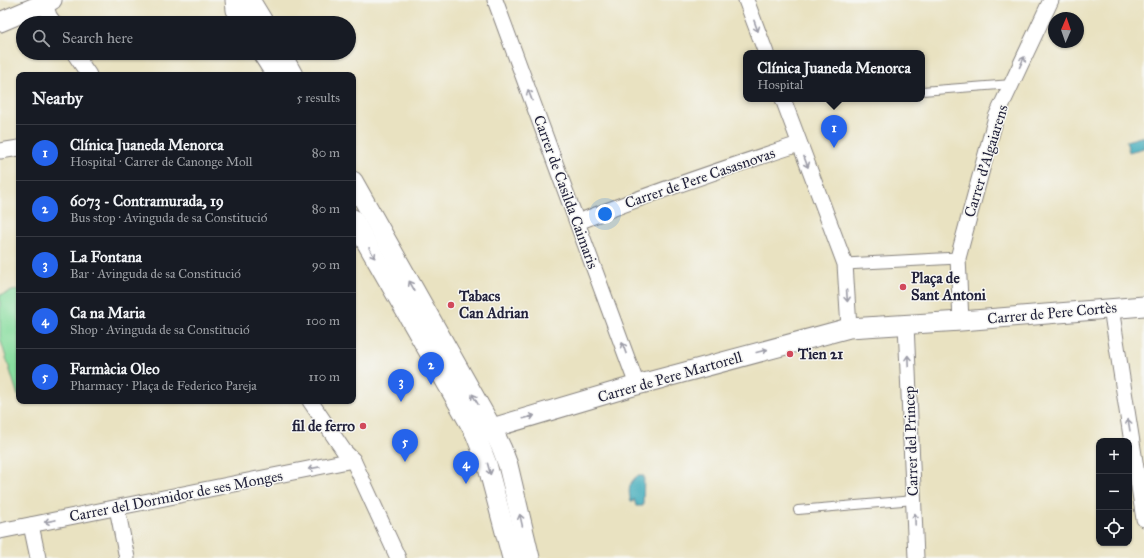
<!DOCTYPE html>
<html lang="en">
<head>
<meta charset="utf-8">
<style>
	body { margin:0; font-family:"IM FELL Great Primer",serif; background:#242831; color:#f1f3f6 }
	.controls { position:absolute; right:12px; bottom:12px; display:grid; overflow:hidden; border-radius:8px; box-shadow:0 1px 3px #0004 }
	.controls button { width:36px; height:36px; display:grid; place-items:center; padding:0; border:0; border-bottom:1px solid #363941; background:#171b24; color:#f1f3f6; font:20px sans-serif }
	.compass { position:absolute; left:1048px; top:12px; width:36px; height:36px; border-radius:50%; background:#171b24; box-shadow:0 1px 3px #0004; rotate:2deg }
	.you { position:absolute; left:605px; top:214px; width:14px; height:14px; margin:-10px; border:3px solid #fff; border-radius:50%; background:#1a73e8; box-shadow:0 0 0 6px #1a73e833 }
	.badge { display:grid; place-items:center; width:26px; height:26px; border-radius:50%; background:#2563eb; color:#fff; font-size:13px; font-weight:700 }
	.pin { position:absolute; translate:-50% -33px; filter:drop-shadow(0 1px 2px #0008) }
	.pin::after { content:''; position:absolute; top:21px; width:14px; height:12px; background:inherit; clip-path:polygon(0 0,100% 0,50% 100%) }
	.popup { position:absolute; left:743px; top:50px; width:182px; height:52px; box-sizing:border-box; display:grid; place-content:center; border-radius:8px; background:#171b24; filter:drop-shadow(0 1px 3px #0005); font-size:13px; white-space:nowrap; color:#9ea1a6 }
	.popup b { font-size:15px; color:#f1f3f6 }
	.popup::after { content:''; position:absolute; left:50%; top:100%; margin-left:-8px; border:8px solid transparent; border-top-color:#171b24 }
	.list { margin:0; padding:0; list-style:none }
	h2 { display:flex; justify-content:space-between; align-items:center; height:52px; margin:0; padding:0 16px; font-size:17px }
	h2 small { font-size:13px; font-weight:400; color:#9ea1a6 }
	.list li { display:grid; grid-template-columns:26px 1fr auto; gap:12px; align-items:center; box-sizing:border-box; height:56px; padding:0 16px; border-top:1px solid #363941 }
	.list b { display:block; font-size:15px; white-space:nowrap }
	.list p { margin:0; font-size:13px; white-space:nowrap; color:#9ea1a6 }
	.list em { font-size:13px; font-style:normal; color:#9ea1a6 }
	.icon { flex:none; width:22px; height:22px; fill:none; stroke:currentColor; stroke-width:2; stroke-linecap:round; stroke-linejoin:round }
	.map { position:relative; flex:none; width:1144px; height:558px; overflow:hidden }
	.search { position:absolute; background:#171b24; box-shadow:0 1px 3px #0004; left:16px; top:16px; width:340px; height:44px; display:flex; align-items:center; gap:10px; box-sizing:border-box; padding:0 14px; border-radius:22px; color:#9ea1a6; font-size:15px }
	.panel { position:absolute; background:#171b24; box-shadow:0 1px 3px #0004; left:16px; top:72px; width:340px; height:332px; border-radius:8px }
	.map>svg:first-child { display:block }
	.green { fill:#88dd9f; stroke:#55806d }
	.water { fill:#3caaba; stroke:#2f667a }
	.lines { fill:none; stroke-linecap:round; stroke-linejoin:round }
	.service-casing { stroke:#86827e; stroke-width:10 }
	.pedestrian-casing { stroke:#86827e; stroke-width:13 }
	.minor-casing { stroke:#86827e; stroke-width:17 }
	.tertiary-casing { stroke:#86827e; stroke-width:21 }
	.service { stroke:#fff; stroke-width:8 }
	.pedestrian { stroke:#fff; stroke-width:11 }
	.minor { stroke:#fff; stroke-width:15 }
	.tertiary { stroke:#fff; stroke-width:19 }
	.oneway { stroke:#9c9ca7 }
	.poi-dot { fill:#d1495b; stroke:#f6f6f2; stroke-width:1.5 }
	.labels { text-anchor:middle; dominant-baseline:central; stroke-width:3; stroke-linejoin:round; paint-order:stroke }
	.street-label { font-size:15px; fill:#22223b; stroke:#f6f6f2 }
	.poi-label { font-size:15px; font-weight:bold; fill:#22223b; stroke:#f6f6f2; text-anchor:start }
</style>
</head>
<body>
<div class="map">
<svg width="1144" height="558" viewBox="0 0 1144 558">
	<rect width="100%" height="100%" fill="#f6f6f2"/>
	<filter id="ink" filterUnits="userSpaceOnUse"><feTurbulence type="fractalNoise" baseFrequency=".025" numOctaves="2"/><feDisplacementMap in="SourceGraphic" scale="8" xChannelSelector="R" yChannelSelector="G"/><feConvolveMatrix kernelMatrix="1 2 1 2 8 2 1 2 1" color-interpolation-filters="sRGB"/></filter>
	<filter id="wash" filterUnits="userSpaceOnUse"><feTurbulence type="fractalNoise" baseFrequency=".012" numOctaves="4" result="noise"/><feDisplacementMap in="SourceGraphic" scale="16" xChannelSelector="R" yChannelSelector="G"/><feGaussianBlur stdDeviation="0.9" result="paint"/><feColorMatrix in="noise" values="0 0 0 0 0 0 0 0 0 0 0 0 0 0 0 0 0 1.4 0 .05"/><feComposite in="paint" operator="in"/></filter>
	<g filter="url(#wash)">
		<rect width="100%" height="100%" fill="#e9e2c1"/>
		<!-- green -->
		<path class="green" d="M19,289v107h-1l-18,-58v-43z"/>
		<!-- water -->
		<g class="water">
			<path d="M1144,136v12l-15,4 -3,-11z"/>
			<path d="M637,476h7l-1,30h-7l-2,-7 -1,1v2h-2c-3,-10 -3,-19 6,-26z"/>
		</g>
	</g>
	<g filter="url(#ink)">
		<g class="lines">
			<defs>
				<g id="service">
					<path d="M922,91l90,-7"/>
					<path d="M798,510l116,-10"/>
				</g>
				<path id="pedestrian" d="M845,264l113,-6"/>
				<g id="minor">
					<path d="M495,0l142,385"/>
					<path d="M746,0l20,53"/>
					<path d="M45,3l4,13 5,7"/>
					<path d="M74,53l15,22"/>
					<path d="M783,99l62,165 4,64"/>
					<path d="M0,151l19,-3"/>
					<path d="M578,222c73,-29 147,-54 221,-78"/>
					<path d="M1111,308l33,211"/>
					<path d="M961,321l-3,-63 38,-141 55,-117"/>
					<path d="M906,324l10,234"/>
					<path d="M310,401l34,50 9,9 45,98"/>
					<path d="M117,508l10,50"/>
					<path d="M31,525l7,33"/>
					<path d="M0,531l353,-71"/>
				</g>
				<g id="tertiary">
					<path d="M235,0l1,10 8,13"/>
					<path d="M250,0l14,23"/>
					<path d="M0,22l52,-22"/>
					<path d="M262,53l14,22"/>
					<path d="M281,53l12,22"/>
					<path d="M353,181l139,247 10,21 6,16 22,93"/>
					<path d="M353,219l122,214 12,31 25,94"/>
					<path d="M475,433l162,-48 212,-57 112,-7 183,-15"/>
				</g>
			</defs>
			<!-- service casing -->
			<use href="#service" class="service-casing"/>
			<!-- pedestrian casing -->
			<use href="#pedestrian" class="pedestrian-casing"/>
			<!-- minor casing -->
			<use href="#minor" class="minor-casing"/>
			<!-- tertiary casing -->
			<use href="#tertiary" class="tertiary-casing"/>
			<!-- service -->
			<use href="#service" class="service"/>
			<!-- pedestrian -->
			<use href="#pedestrian" class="pedestrian"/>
			<!-- minor -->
			<use href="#minor" class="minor"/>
			<!-- tertiary -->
			<use href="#tertiary" class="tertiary"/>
		</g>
		<!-- one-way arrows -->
		<defs><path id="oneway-shaft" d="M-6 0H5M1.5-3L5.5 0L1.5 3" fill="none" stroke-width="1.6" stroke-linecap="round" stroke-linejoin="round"/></defs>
		<g class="oneway">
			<use href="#oneway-shaft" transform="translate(756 26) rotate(70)"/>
			<use href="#oneway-shaft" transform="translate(1022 62) rotate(-65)"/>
			<use href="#oneway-shaft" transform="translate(530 95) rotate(-111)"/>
			<use href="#oneway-shaft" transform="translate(806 162) rotate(69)"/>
			<use href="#oneway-shaft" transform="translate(372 253) rotate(61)"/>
			<use href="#oneway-shaft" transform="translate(412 286) rotate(-119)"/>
			<use href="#oneway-shaft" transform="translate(847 296) rotate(86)"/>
			<use href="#oneway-shaft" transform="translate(624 348) rotate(-110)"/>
			<use href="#oneway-shaft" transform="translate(762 351) rotate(-15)"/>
			<use href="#oneway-shaft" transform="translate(908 361) rotate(-92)"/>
			<use href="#oneway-shaft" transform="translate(475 399) rotate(-120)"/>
			<use href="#oneway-shaft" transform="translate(529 417) rotate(-16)"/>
			<use href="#oneway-shaft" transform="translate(1129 425) rotate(-99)"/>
			<use href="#oneway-shaft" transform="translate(314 468) rotate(169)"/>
			<use href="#oneway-shaft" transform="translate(489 469) rotate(75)"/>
			<use href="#oneway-shaft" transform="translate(915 519) rotate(-92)"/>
			<use href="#oneway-shaft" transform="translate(521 520) rotate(-103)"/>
			<use href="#oneway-shaft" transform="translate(50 521) rotate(169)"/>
		</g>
	</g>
	<!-- markers -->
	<g class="poi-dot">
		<circle cx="903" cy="287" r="4"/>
		<circle cx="451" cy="305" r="4"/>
		<circle cx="790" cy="354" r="4"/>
		<circle cx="363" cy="426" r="4"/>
	</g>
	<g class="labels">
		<!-- street labels -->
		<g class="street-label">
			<text transform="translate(986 161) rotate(-73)">Carrer d'Algaiarens</text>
			<text transform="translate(700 178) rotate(-19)">Carrer de Pere Casasnovas</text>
			<text transform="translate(566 192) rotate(70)">Carrer de Casilda Caimaris</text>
			<text transform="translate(1052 313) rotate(-5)">Carrer de Pere Cortès</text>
			<text transform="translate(670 377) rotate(-16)">Carrer de Pere Martorell</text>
			<text transform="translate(911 441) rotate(-92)">Carrer del Princep</text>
			<text transform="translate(176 496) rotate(-11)">Carrer del Dormidor de ses Monges</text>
		</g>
		<!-- poi labels -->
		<g class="poi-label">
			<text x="911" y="278">Plaça de<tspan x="911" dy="17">Sant Antoni</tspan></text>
			<text x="459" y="296">Tabacs<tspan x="459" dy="17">Can Adrian</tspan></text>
			<text x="798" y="354">Tien 21</text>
			<text x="355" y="426" text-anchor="end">fil de ferro</text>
		</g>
	</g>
</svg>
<div class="controls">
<button>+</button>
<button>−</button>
<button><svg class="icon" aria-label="locate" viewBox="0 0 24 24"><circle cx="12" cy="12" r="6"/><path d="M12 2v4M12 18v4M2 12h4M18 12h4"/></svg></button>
</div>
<svg class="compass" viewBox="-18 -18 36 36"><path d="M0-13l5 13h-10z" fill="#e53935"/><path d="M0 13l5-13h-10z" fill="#9ea1a6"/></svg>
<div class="you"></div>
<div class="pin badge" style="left:834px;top:148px">1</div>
<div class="popup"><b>Clínica Juaneda Menorca</b>Hospital</div>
<div class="pin badge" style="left:431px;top:385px">2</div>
<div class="pin badge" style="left:401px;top:402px">3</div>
<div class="pin badge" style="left:466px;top:484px">4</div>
<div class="pin badge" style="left:405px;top:462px">5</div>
<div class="search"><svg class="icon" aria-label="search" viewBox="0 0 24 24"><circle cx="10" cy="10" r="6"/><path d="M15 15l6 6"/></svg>Search here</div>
<section class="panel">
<h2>Nearby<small>5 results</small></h2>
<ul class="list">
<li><span class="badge">1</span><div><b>Clínica Juaneda Menorca</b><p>Hospital · Carrer de Canonge Moll</p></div><em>80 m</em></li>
<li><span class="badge">2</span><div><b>6073 - Contramurada, 19</b><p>Bus stop · Avinguda de sa Constitució</p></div><em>80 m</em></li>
<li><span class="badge">3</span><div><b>La Fontana</b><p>Bar · Avinguda de sa Constitució</p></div><em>90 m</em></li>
<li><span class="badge">4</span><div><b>Ca na Maria</b><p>Shop · Avinguda de sa Constitució</p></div><em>100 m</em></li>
<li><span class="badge">5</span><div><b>Farmàcia Oleo</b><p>Pharmacy · Plaça de Federico Pareja</p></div><em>110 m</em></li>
</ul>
</section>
</div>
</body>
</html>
